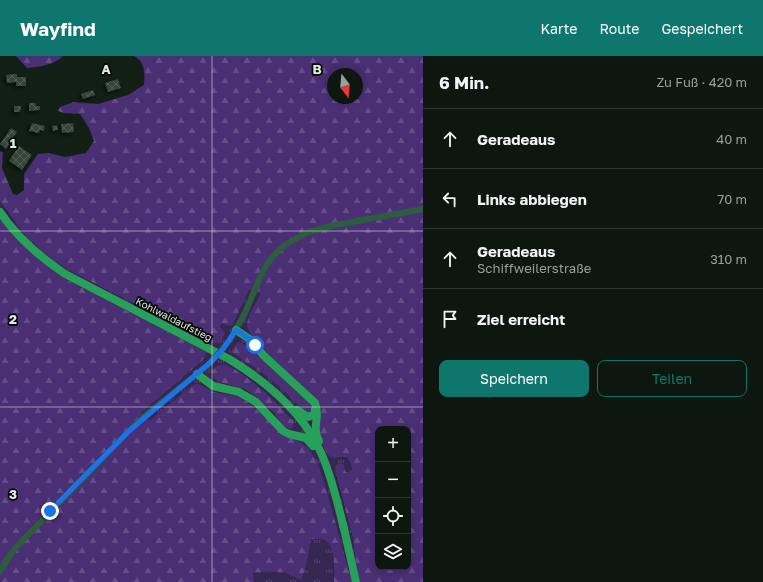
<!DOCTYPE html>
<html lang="de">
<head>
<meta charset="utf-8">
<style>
	body { margin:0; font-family:"Golos Text",sans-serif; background:#1b241e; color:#f1f3f6 }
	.controls { position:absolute; right:12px; bottom:12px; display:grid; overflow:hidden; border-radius:8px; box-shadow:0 2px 10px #0003 }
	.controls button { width:36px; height:36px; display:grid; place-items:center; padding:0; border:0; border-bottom:1px solid #2d3630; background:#0d1710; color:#f1f3f6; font:20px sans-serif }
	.compass { position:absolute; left:327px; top:12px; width:36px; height:36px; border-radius:50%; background:#0d1710; box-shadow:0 2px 10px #0003; rotate:164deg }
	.stop { position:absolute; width:12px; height:12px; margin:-9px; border:3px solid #1a73e8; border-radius:50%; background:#fff }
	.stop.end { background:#1a73e8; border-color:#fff; box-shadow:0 1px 4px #0008 }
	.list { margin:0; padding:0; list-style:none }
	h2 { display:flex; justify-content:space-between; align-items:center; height:52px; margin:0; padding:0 16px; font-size:17px }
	h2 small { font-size:13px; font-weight:400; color:#9a9f9f }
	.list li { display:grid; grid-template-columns:26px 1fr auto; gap:12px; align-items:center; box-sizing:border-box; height:60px; padding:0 16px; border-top:1px solid #2d3630 }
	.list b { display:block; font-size:15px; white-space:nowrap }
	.list p { margin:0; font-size:13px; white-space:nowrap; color:#9a9f9f }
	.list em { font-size:13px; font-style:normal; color:#9a9f9f }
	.actions { display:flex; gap:8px; padding:12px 16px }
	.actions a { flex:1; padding:9px 0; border:1px solid #0f766e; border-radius:8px; text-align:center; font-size:14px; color:#0f766e }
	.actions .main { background:#0f766e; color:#fff }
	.icon { flex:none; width:22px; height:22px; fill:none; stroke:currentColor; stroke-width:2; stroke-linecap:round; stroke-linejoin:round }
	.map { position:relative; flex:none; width:423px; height:526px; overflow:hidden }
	header { display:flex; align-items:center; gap:24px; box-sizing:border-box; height:56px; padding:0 20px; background:#0f766e; color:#fff }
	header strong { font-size:19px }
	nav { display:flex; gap:22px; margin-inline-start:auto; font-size:14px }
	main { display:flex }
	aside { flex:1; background:#0d1710 }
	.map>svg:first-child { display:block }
	.grass { fill:url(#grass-tufts); fill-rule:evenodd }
	.forest { fill:url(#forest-firs); fill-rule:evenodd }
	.building { fill:url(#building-cross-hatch); filter:url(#shadow) }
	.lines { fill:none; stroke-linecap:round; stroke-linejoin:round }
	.tertiary { stroke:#2b5e3c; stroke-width:6 }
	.primary { stroke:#27a15a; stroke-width:8 }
	.tertiary-bridge { stroke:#2b5e3c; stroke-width:6 }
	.route { stroke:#1a73e8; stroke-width:5 }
	.grid { fill:none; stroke:#e1eae3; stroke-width:1; stroke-opacity:0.55 }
	.labels { text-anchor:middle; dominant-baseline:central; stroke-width:3.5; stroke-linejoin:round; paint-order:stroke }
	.street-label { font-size:10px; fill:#e1eae3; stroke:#030804 }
	.grid-label { font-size:13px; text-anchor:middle; font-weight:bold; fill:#e1eae3; stroke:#030804; stroke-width:3.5; stroke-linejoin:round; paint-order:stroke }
</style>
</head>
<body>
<header>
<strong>Wayfind</strong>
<nav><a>Karte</a><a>Route</a><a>Gespeichert</a></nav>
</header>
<main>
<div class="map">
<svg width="423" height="526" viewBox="0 0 423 526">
	<defs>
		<pattern id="grass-tufts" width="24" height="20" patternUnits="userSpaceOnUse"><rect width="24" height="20" fill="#362752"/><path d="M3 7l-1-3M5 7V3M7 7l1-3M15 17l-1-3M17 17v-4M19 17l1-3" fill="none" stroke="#53466b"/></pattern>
		<pattern id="forest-firs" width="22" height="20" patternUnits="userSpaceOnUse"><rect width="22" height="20" fill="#4a2f75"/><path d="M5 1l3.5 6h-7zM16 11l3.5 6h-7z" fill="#644d88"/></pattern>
		<pattern id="building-cross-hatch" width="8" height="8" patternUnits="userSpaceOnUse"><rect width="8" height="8" fill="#344438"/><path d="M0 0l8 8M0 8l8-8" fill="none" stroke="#515f55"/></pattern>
		<filter id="shadow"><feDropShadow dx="-2" dy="2" stdDeviation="2" flood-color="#0009"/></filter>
	</defs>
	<rect width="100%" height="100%" fill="#111f15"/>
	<!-- grass -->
	<g class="grass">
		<path d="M0,146c18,28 41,49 68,68l143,73 14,-10 -5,-7 2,-2 9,2 2,-2 16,-34 12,2c-5,10 -14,23 -14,34 -1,11 60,65 72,76l2,6v9l11,41 14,-1 4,5 2,7 -4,4 -3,-2 -9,6 17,62 3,29 4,14h-8l-28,-101 -36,-44 -52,-41 -22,-4 -17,-9 -4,2 -44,36 -8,-8 61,-52 3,-10 -123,-63 -19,-10 -21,-15 -25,-23 -17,-21zM247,290l14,14 44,53 -21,-22 -23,-19 -27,-18zM232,312c24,17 43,32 62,54h-15c-14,-25 -35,-32 -61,-40z"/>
		<path d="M311,483c3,0 9,0 13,1 12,5 10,31 10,42h-80l-2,-10h32z"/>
	</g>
	<!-- forest -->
	<g class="forest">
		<path d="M16,0h47c-8,9 -25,11 -36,12z"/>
		<path d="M134,0h289v526h-63l-4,-14 -3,-29 -18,-68v-5l5,-3 4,2 1,6 3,2 4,-4 -2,-7 -4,-5c-5,0 -9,1 -13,1 -7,-1 -14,-22 -14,-28 0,-10 4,-18 0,-28 -12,-11 -73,-65 -72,-76 0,-12 10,-24 14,-34l-12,-2 -16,34 -2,2 -9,-2 -2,2 5,7c-3,7 -6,11 -14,10l-143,-73 -20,-14 -24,-22 -24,-32v-51l3,1 -1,16 11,26 4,1 7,-5v-16l14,-20 11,-1 16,4 21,-4 8,-12 -5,-13 -9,-14 -16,-1 -6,-2 2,-4 14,-5 24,2 30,-9 16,-10c1,-12 1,-23 -10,-29zM333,18h24v24h-24zM378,373h30v138h-30z"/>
		<path d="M0,163c19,24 38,41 63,59l142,73 1,4 -4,6 -61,52 8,8 44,-36 4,-2 17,9 22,4 10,5 42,36 12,5 8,6 8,12 8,21 28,101h-18c0,-11 2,-37 -10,-42 -4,-1 -9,-1 -13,-1l-5,27 -5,14 -17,-8h-31l1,10h-254z"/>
		<path d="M239,286l8,4 64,59 2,7 -8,1 -21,-22 -23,-19 -27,-18 -2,-3 4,-7z"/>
		<path d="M224,308c28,13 50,36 70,58l-1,5 -2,2 -5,-1 -7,-6 -5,-9 -18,-16 -12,-8 -26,-7 -5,-5 -1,-6 5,-5z"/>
	</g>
	<!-- building -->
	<g class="building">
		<path d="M14,18h3v3h9v9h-10v-4l-9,1 -1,-8z"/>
		<path d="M118,23l3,9 -13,4 -3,-9z"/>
		<path d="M93,34l2,5 -12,4 -2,-5z"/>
		<path d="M29,47h7v3h4v4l-11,1z"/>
		<path d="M14,50h7l-1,6h-6z"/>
		<path d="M32,67l13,3 -1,5 -4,-1 -1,3 -10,-2z"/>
		<path d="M73,67l1,9 -12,1 -1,-9z"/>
		<path d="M57,69l1,5 -5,1 -1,-5z"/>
		<path d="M11,72l6,4 -11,17 -6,-5z"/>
		<path d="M19,90l13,9 -10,15 -13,-9z"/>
	</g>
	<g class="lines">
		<!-- tertiary -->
		<g class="tertiary">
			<path d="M230,284l15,-27 14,-33 8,-16 6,-8 12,-11 23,-13 28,-7 87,-16"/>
			<path d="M0,515l13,-20 12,-13 105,-108 18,-17 59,-47"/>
		</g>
		<!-- primary -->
		<g class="primary">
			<path d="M0,156c17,26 40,45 65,62l164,85c38,23 75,54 93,96 10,23 16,49 22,74"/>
			<path d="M236,274l15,10 12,15 52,48c6,13 -4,24 4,38"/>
			<path d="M197,318l16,12 26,6 17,10 27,29 6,3 17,4 7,8"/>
			<path d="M297,354l11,7 7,-3v-5"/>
			<path d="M343,468l13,58"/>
		</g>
		<!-- tertiary-bridge -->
		<path class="tertiary-bridge" d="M207,310l10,-11 13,-15"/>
	</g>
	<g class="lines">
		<!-- route -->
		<path class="route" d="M50,455l80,-81 82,-69 11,-12 13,-19 15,10 4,5"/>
	</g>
	<!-- grid -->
	<path class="grid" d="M212,0v526M0,175h423M0,351h423"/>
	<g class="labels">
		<!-- street labels -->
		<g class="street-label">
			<text transform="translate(174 263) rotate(27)">Kohlwaldaufstieg</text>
		</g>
	</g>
	<g class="grid-label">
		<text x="106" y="18">A</text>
		<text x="317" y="18">B</text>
		<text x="13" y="92">1</text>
		<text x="13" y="268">2</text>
		<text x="13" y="443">3</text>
	</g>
</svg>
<div class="controls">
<button>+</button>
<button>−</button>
<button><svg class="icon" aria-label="locate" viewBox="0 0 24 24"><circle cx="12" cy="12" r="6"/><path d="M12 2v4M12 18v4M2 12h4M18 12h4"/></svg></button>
<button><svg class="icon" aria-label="layers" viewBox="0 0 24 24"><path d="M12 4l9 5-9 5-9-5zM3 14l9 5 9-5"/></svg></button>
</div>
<svg class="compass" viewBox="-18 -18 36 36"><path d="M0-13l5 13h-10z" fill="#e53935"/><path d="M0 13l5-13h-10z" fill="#9a9f9f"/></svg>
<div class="stop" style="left:255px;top:289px"></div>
<div class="stop end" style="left:50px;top:455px"></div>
</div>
<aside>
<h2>6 Min.<small>Zu Fuß · 420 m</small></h2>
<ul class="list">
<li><svg class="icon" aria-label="ahead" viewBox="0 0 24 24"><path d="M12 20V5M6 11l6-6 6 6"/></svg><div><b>Geradeaus</b></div><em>40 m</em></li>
<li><svg class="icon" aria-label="left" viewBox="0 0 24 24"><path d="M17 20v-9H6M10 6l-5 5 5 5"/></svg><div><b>Links abbiegen</b></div><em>70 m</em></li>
<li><svg class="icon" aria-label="ahead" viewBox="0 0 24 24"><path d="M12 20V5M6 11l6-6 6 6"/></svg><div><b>Geradeaus</b><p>Schiffweilerstraße</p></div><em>310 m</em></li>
<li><svg class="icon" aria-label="arrive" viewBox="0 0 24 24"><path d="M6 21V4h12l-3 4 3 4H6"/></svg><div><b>Ziel erreicht</b></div></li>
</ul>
<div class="actions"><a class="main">Speichern</a><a>Teilen</a></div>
</aside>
</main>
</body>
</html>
